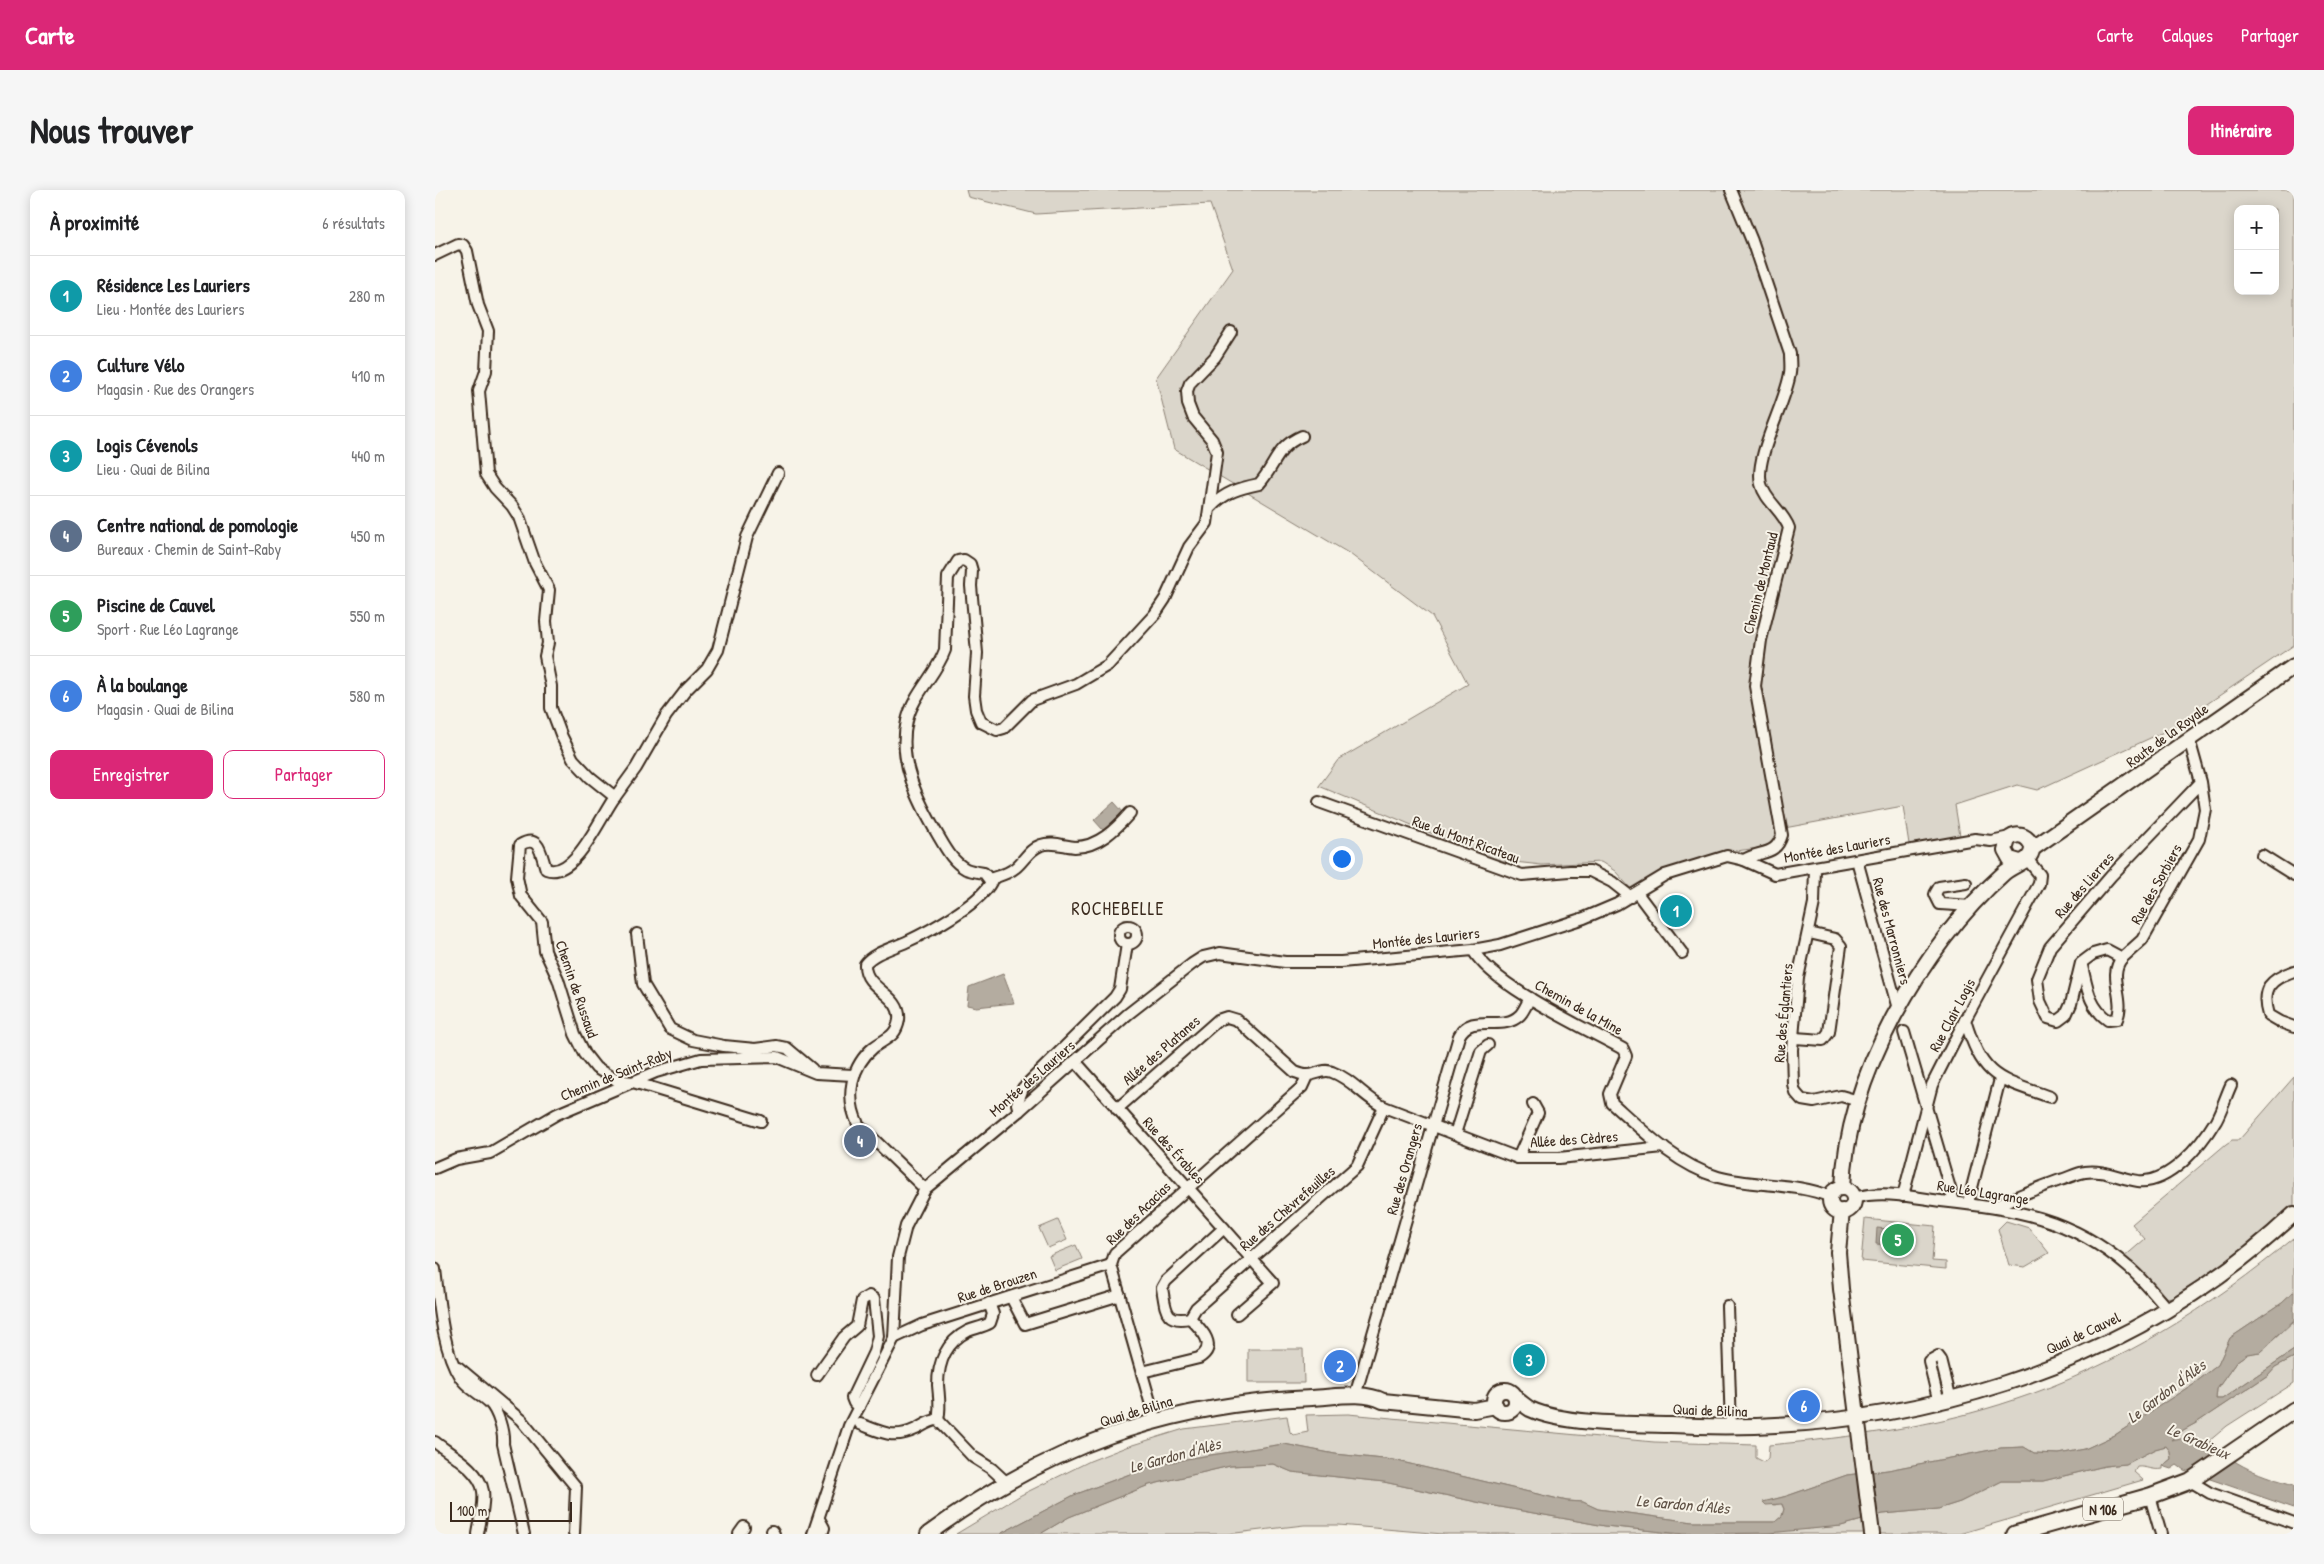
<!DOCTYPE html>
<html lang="fr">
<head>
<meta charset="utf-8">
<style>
	body { margin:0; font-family:"Patrick Hand",sans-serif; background:#f6f6f6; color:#202124 }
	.controls { position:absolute; right:15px; top:15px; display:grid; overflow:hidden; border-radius:10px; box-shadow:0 2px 12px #0003 }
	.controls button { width:45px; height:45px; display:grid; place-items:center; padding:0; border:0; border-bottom:1px solid #e0e0e0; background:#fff; color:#202124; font:25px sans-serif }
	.scale { position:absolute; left:15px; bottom:12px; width:122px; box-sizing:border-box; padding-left:5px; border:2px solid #3b2a1e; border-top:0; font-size:14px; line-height:18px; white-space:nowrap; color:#3b2a1e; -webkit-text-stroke:4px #f7f3e8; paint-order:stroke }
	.you { position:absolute; left:906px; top:668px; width:18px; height:18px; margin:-12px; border:4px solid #fff; border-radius:50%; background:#1a73e8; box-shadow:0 0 0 8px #1a73e833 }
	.badge { display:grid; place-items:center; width:32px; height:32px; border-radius:50%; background:#db2777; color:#fff; font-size:16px; font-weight:700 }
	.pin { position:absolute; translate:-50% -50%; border:2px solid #fff; box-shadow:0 1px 5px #0006 }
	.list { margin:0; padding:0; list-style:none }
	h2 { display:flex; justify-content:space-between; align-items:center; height:65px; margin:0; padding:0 20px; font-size:21px }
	h2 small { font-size:16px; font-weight:400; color:#757577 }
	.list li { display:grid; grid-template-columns:32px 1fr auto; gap:15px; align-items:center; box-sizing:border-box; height:80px; padding:0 20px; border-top:1px solid #e0e0e0 }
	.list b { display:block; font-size:19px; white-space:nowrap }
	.list p { margin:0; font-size:16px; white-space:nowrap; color:#757577 }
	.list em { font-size:16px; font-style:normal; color:#757577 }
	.actions { display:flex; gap:10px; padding:15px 20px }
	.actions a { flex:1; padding:11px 0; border:1px solid #db2777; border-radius:10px; text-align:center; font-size:18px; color:#db2777 }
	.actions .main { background:#db2777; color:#fff }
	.map { position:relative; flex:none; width:1859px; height:1344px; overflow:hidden; border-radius:10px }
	header { display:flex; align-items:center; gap:30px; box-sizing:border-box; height:70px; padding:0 25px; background:#db2777; color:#fff }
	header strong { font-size:24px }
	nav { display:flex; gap:28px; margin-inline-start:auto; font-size:18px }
	.intro { display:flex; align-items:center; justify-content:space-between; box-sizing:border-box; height:120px; padding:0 30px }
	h1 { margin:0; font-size:35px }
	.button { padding:12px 22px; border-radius:10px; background:#db2777; color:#fff; font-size:18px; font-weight:700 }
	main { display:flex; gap:30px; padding:0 30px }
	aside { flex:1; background:#fff; border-radius:10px; box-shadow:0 2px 12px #0003 }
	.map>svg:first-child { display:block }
	.green { fill:#dbd6cb; stroke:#8b8074; fill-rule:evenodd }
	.water { fill:#b4aca0; stroke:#84786c }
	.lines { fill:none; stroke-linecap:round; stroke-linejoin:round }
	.street-casing { stroke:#3b2a1e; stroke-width:14 }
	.secondary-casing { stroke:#3b2a1e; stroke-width:18 }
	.primary-casing { stroke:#3b2a1e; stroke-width:19 }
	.street { stroke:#f7f3e8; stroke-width:10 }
	.secondary { stroke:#f7f3e8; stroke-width:14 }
	.primary { stroke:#f7f3e8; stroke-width:15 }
	.labels { text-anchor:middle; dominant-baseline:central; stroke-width:4; stroke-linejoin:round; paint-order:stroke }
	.shield { fill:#f7f3e8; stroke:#73665b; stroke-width:1 }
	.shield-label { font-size:14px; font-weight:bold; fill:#3b2a1e }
	.street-label { font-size:15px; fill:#3b2a1e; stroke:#f7f3e8 }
	.water-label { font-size:16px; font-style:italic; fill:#5f5145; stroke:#f7f3e8 }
	.quarter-label { font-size:18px; letter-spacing:1px; fill:#3b2a1e; stroke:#f7f3e8 }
</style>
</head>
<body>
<header>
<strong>Carte</strong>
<nav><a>Carte</a><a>Calques</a><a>Partager</a></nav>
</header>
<div class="intro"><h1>Nous trouver</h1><a class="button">Itinéraire</a></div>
<main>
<aside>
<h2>À proximité<small>6 résultats</small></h2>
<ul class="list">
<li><span class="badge" style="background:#0f9aa8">1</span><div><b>Résidence Les Lauriers</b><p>Lieu · Montée des Lauriers</p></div><em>280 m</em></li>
<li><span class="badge" style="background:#3f7fe0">2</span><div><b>Culture Vélo</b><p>Magasin · Rue des Orangers</p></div><em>410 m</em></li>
<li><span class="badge" style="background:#0f9aa8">3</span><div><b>Logis Cévenols</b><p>Lieu · Quai de Bilina</p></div><em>440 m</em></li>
<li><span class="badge" style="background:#5c6f8a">4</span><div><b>Centre national de pomologie</b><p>Bureaux · Chemin de Saint-Raby</p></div><em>450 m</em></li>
<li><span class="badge" style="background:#2e9e5b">5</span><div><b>Piscine de Cauvel</b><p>Sport · Rue Léo Lagrange</p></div><em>550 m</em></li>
<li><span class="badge" style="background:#3f7fe0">6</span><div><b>À la boulange</b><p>Magasin · Quai de Bilina</p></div><em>580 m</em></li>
</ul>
<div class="actions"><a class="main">Enregistrer</a><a>Partager</a></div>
</aside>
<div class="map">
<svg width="1859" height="1344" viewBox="0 0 1859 1344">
	<rect width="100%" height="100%" fill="#f7f3e8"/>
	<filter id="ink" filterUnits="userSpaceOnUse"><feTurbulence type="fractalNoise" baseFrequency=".02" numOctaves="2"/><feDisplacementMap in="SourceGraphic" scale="10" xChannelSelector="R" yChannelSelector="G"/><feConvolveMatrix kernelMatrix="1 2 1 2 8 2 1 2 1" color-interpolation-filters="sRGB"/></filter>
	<g filter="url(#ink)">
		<!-- green -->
		<g class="green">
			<path d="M531,0h1328v455l-124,84 -133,61 -20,-5 -62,20 5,31 -51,8 -6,-38 -124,23 1,8 -8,9 -50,7 -38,11 -53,25 -16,-18 -14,-9 -59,3 -56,-6 -41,-20 -126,-53 19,-26 130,-76 -36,-68 -82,-62 -176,-105 -18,-71 77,-109 -23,-65 -174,10 -68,-17zM1803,19h37v82h-37z"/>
			<path d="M1859,887v129c-18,17 -107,92 -127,92l-44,-40 22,-19 -13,-15 94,-80 6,-4h7z"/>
			<path d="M1430,1029l70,7 -3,35 14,1v7l-85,-8z"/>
			<path d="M623,1030l9,20 -19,8 -9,-20z"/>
			<path d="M1571,1031l23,7 20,25 -24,14 -16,-2 -11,-36z"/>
			<path d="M1859,1048v54l-12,11 -52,35 -12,27 -22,17 -81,53 -30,14 -26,5 -25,-1 -10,-6 -23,1 -113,22 -41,5 -60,21 -23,6 11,3 6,-2 3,6 -2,7 -7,6h-82l-95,-13 -15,-7 -16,-1 -174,-41 -58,-6 -51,-10 -93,14 -45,10 -72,27 -74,39h-44l65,-39 69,-34 36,-14 58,-18 103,-13 3,16 3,3 15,-3 -2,-17 42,-1 306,28 102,3v13l8,4 4,-3 1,-14c83,-8 166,-18 245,-45 104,-34 197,-93 280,-162z"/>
			<path d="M641,1055l6,14 -27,11 -6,-14z"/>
			<path d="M1859,1131v29l-72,49h-6l1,-10 20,-28 10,-7 13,-2z"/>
			<path d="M813,1159h55l1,34h-56z"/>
			<path d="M1859,1167v26l-67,43 -25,21 -31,-6 5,-7 20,-11 72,-48 7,-8z"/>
			<path d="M1731,1256l4,5 1,8 -9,7v3c-10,2 -16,-3 -25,-2l-3,5 9,8 -184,54h-224l106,-8 42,-12 55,-5 22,-7 42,-21h41l62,-15 21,-2 29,-15z"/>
			<path d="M838,1274l19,8 92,10 111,24 110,20 77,8h-239l-104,-9h-35l-77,9h-187l29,-17 80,-32 81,-19z"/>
		</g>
		<!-- water -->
		<g class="water">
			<path d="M679,612l9,10 -20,18 -9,-10z"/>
			<path d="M568,784l11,29 -38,4 -9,-2 2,-18z"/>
			<path d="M1442,1038l30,3 -1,15 -30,-2z"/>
			<path d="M1859,1102v28l-34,32 -13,2 -10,7 -20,28 -1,10h6l72,-49v7l-19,10 -7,8 -72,48 -20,11 -5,6 18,-4 11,5 2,5 8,-6c22,26 53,36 84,45v23l-110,-38 -7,-5 -6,4 -9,-3 9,-7 -1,-8 -4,-5 -11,3 -29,15 -21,2 -62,15h-41l-42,21 -22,7 -55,5 -42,12 -72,7 -87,1 -77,-8 -110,-20 -111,-24 -92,-10 -19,-8 -43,2 -81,19 -80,32 -29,17h-40l74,-39 72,-27 45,-10 93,-14 51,10 58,6 174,41 16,1 15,7 95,13h82l7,-6 2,-7 -2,-5 -16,1 -3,-3 24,-6 60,-21 41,-5 113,-22 23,-1 10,6 25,1 26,-5 30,-14 81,-53 22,-17 12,-27 52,-35z"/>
		</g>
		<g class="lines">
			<defs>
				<g id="street">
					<path d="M1296,0l21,51 38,113c0,6 1,13 0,19 -4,30 -36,84 -29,111 4,17 22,27 28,44l-28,112 -6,46 27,149c-6,21 -21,15 -38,25"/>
					<path d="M0,65l23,-11 5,1 4,6 11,54 10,26 -2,40 -7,20 7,83 9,14 17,18 7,11 16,46 14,27 -3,31 2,22 -3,13 6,30v22l11,29 11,22 17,18 25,20c-14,18 -40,83 -69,72 -5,-14 -6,-36 -26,-24l-3,32 4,19 21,26 3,29 13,28 17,55 10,20 11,14 20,12 17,2 128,39"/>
					<path d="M776,317c14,-15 29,-19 48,-23 17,-19 17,-37 43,-48"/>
					<path d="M1754,549l12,43 4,27 -6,30 -57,101 -20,18 -15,-8 -14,4 -12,9 -10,41 -5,11 -8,6 -10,-3 -8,-17 -3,-22 13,-32 61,-71 90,-94"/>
					<path d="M180,607l21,-29 30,-52 20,-26 21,-21 11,-19 29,-113 31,-64"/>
					<path d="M884,612l203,73 48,-4h20l22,11 19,15"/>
					<path d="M1827,665l32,20"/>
					<path d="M1422,670l41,149"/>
					<path d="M1380,678l-1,35 -16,75 -6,72 1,34 2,8 7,8 12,2 27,-6 18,5"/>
					<path d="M555,689c8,-3 18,-5 25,-11 9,-7 14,-19 26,-23 11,-4 23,1 34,2 23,0 41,-18 55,-34"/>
					<path d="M1531,693l-27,4 -4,7 5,10 32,2"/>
					<path d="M1202,703l45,60"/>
					<circle cx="693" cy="745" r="9"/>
					<path d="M202,744l6,50 27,45 23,11 31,6 31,3 22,-3 10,2 25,21"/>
					<path d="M1038,760c20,36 112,78 150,99l3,7 -16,38 2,9c31,28 65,62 106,74 37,10 77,5 113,20"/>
					<path d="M1647,776c5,21 7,41 26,54l9,-1c9,-21 -10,-43 5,-61"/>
					<path d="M1859,781c-23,8 -34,17 -26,44l12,7 14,5"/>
					<path d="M1530,830c18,58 31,58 85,77"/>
					<path d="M1469,842l50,170"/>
					<path d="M1360,848l28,2 6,-8 12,-86 -6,-7 -26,-6"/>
					<path d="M640,871l198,222 -36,31"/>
					<path d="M682,919l101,-89 9,-3 10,3 58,52c3,1 8,3 11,3 9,1 17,-7 26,-3 20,7 33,26 52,35l134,51h41l104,-11"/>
					<path d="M584,921l-2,-7 6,-16 92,-91 5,-8 7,-45"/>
					<path d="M1020,944l26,-83 7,-6"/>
					<path d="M1083,968l20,-45 -5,-9"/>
					<path d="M0,978l21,-9 34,-6 67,-39 99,-42 45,-13 76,-2 39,16 37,2"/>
					<path d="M490,999l-67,-65c-13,-27 -7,-58 16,-77 12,-9 22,-10 25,-27 3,-26 -35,-30 -34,-56 8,-11 28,-16 41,-22 22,-10 74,-38 85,-60l-7,-9c-6,-1 -13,-2 -18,-4 -13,-7 -20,-20 -27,-32 -20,-34 -42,-76 -32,-116 6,-27 29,-46 38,-71l3,-73 10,-16 6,-1 6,4 2,7 -1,15 6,67 -3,43 2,14 5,12 16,8 7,-2 28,-28 44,-16 32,-19 47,-51 10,-15 24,-52 18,-24 10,-71 -5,-12 -19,-23 -5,-13 -1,-13 3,-8 25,-26 16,-25"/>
					<path d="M1468,1006l29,-111 33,-65 74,-136 1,-9 -13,-16"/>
					<path d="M1419,1008c28,-8 58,-1 87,3 72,8 130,16 187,66 15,12 27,28 39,42"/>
					<path d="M1533,1013l32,-124"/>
					<path d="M1561,1016c21,-10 42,-18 64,-26 8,-2 17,-7 25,-8 18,-3 36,7 53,9 32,3 63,-36 78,-61 6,-11 10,-24 15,-35"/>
					<path d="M789,1038l-58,53 -4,7c4,21 2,35 28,30l6,-10 161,-142 27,-59"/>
					<path d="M0,1079c4,32 7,80 25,108 7,11 19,16 29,25 9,9 15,30 14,42l21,90"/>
					<path d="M576,1107l14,27 95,-29"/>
					<path d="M1292,1116l4,122"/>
					<path d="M459,1148l28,-13 189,-60"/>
					<path d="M23,1177l63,53 55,67 -2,47"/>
					<path d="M707,1182l57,-14c19,-12 3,-28 -9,-40"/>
					<path d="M382,1185l27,-38 13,-11 5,-26 7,-4 5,3 4,37 -4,16 -22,46 2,5 5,4"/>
					<path d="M920,1206l104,-360c13,-25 43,-3 61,-21 4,-4 7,-12 10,-17"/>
					<path d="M1504,1213l-10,-42 9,-5 3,4 10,40"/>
					<path d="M720,1229l-44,-154 4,-12 187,-166 5,-11"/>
					<path d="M503,1230c3,-13 1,-22 0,-35 0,-22 8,-43 30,-54 7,-3 15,-4 22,-8l3,-9 -4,-11"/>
					<path d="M425,1234c22,8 33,16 56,5 8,-4 14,-9 22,-9l35,37 19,12 15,14"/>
					<path d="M0,1252c15,12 45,28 48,49 2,13 -3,30 -5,43"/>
					<path d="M1755,1291l20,12 84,30"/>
					<path d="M1715,1306l11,38"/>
					<path d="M384,1329l5,9 -2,6"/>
					<path d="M337,1341l2,3"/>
					<path d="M304,1344l5,-7"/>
					<path d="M378,1344l36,-108 45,-88 4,-81 8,-31 19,-37 94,-78 109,-97 64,-50 11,-7 17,-4 65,9h56l132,-12 27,-5 84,-27 33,-14 48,-29 62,-19 17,4 31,14 200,-35 16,2 19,-4"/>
				</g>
				<g id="secondary">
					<path d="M1597,659l262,-183"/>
					<path d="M1408,998c3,-111 79,-242 161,-315 7,-6 16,-9 23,-14 14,-12 -5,-33 -19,-19l-3,10 5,9 10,3"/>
					<circle cx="1407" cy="1010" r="12"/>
					<path d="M1407,1021l-4,41 3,37 31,245"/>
					<circle cx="1070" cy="1211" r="11"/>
					<path d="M1081,1209c5,3 9,7 14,10 35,16 102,15 141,16 227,12 455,-53 623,-211"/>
					<path d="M493,1344c116,-86 240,-131 384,-136 22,-1 52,-7 71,3l91,9 22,-4"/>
				</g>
				<path id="primary" d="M1580,1344l135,-38 40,-15 104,-71"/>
			</defs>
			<!-- street casing -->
			<use href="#street" class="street-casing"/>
			<!-- secondary casing -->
			<use href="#secondary" class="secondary-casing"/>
			<!-- primary casing -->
			<use href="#primary" class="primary-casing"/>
			<!-- street -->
			<use href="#street" class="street"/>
			<!-- secondary -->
			<use href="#secondary" class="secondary"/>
			<!-- primary -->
			<use href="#primary" class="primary"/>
		</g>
	</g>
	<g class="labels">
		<!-- shield labels -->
		<rect class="shield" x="1648" y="1307.5" width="40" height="23" rx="4"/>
		<g class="shield-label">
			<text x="1668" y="1319">N 106</text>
		</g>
		<!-- street labels -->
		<g class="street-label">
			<text transform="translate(1325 393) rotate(-76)">Chemin de Montaud</text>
			<text transform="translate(1732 545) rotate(-36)">Route de la Royale</text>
			<text transform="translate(1031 649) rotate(20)">Rue du Mont Ricateau</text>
			<text transform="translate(1402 658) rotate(-10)">Montée des Lauriers</text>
			<text transform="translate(1721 694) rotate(-61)">Rue des Sorbiers</text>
			<text transform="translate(1649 695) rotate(-49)">Rue des Lierres</text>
			<text transform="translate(1457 741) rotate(75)">Rue des Marronniers</text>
			<text transform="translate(991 748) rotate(-6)">Montée des Lauriers</text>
			<text transform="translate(142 799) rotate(71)">Chemin de Russaud</text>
			<text transform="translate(1144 817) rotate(29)">Chemin de la Mine</text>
			<text transform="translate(1348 823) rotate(-85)">Rue des Églantiers</text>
			<text transform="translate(1517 825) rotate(-62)">Rue Clair Logis</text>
			<text transform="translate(726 860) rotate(-41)">Allée des Platanes</text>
			<text transform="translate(181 884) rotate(-22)">Chemin de Saint-Raby</text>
			<text transform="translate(597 888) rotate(-41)">Montée des Lauriers</text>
			<text transform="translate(1139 949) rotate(-4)">Allée des Cèdres</text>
			<text transform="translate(739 960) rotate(48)">Rue des Érables</text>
			<text transform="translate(969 979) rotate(-74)">Rue des Orangers</text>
			<text transform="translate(1548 1002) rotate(9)">Rue Léo Lagrange</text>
			<text transform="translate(852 1018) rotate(-41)">Rue des Chèvrefeuilles</text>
			<text transform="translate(703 1023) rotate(-44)">Rue des Acacias</text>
			<text transform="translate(562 1095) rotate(-18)">Rue de Brouzen</text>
			<text transform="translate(1648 1143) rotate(-25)">Quai de Cauvel</text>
			<text transform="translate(1275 1220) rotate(2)">Quai de Bilina</text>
			<text transform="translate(701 1221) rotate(-17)">Quai de Bilina</text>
		</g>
		<!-- water labels -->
		<g class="water-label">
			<text transform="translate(1731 1201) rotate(-37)">Le Gardon d'Alès</text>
			<text transform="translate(1764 1251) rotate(24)">Le Grabieux</text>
			<text transform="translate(740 1265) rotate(-15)">Le Gardon d'Alès</text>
			<text transform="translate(1248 1314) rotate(5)">Le Gardon d'Alès</text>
		</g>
		<!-- quarter labels -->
		<g class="quarter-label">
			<text x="683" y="718">ROCHEBELLE</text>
		</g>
	</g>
</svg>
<div class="controls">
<button>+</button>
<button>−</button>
</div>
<div class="scale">100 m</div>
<div class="you"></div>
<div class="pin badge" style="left:1241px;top:721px;background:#0f9aa8">1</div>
<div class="pin badge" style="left:905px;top:1176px;background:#3f7fe0">2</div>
<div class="pin badge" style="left:1094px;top:1170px;background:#0f9aa8">3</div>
<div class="pin badge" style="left:425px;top:951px;background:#5c6f8a">4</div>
<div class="pin badge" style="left:1463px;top:1050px;background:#2e9e5b">5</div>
<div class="pin badge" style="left:1369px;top:1216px;background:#3f7fe0">6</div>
</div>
</main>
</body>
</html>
